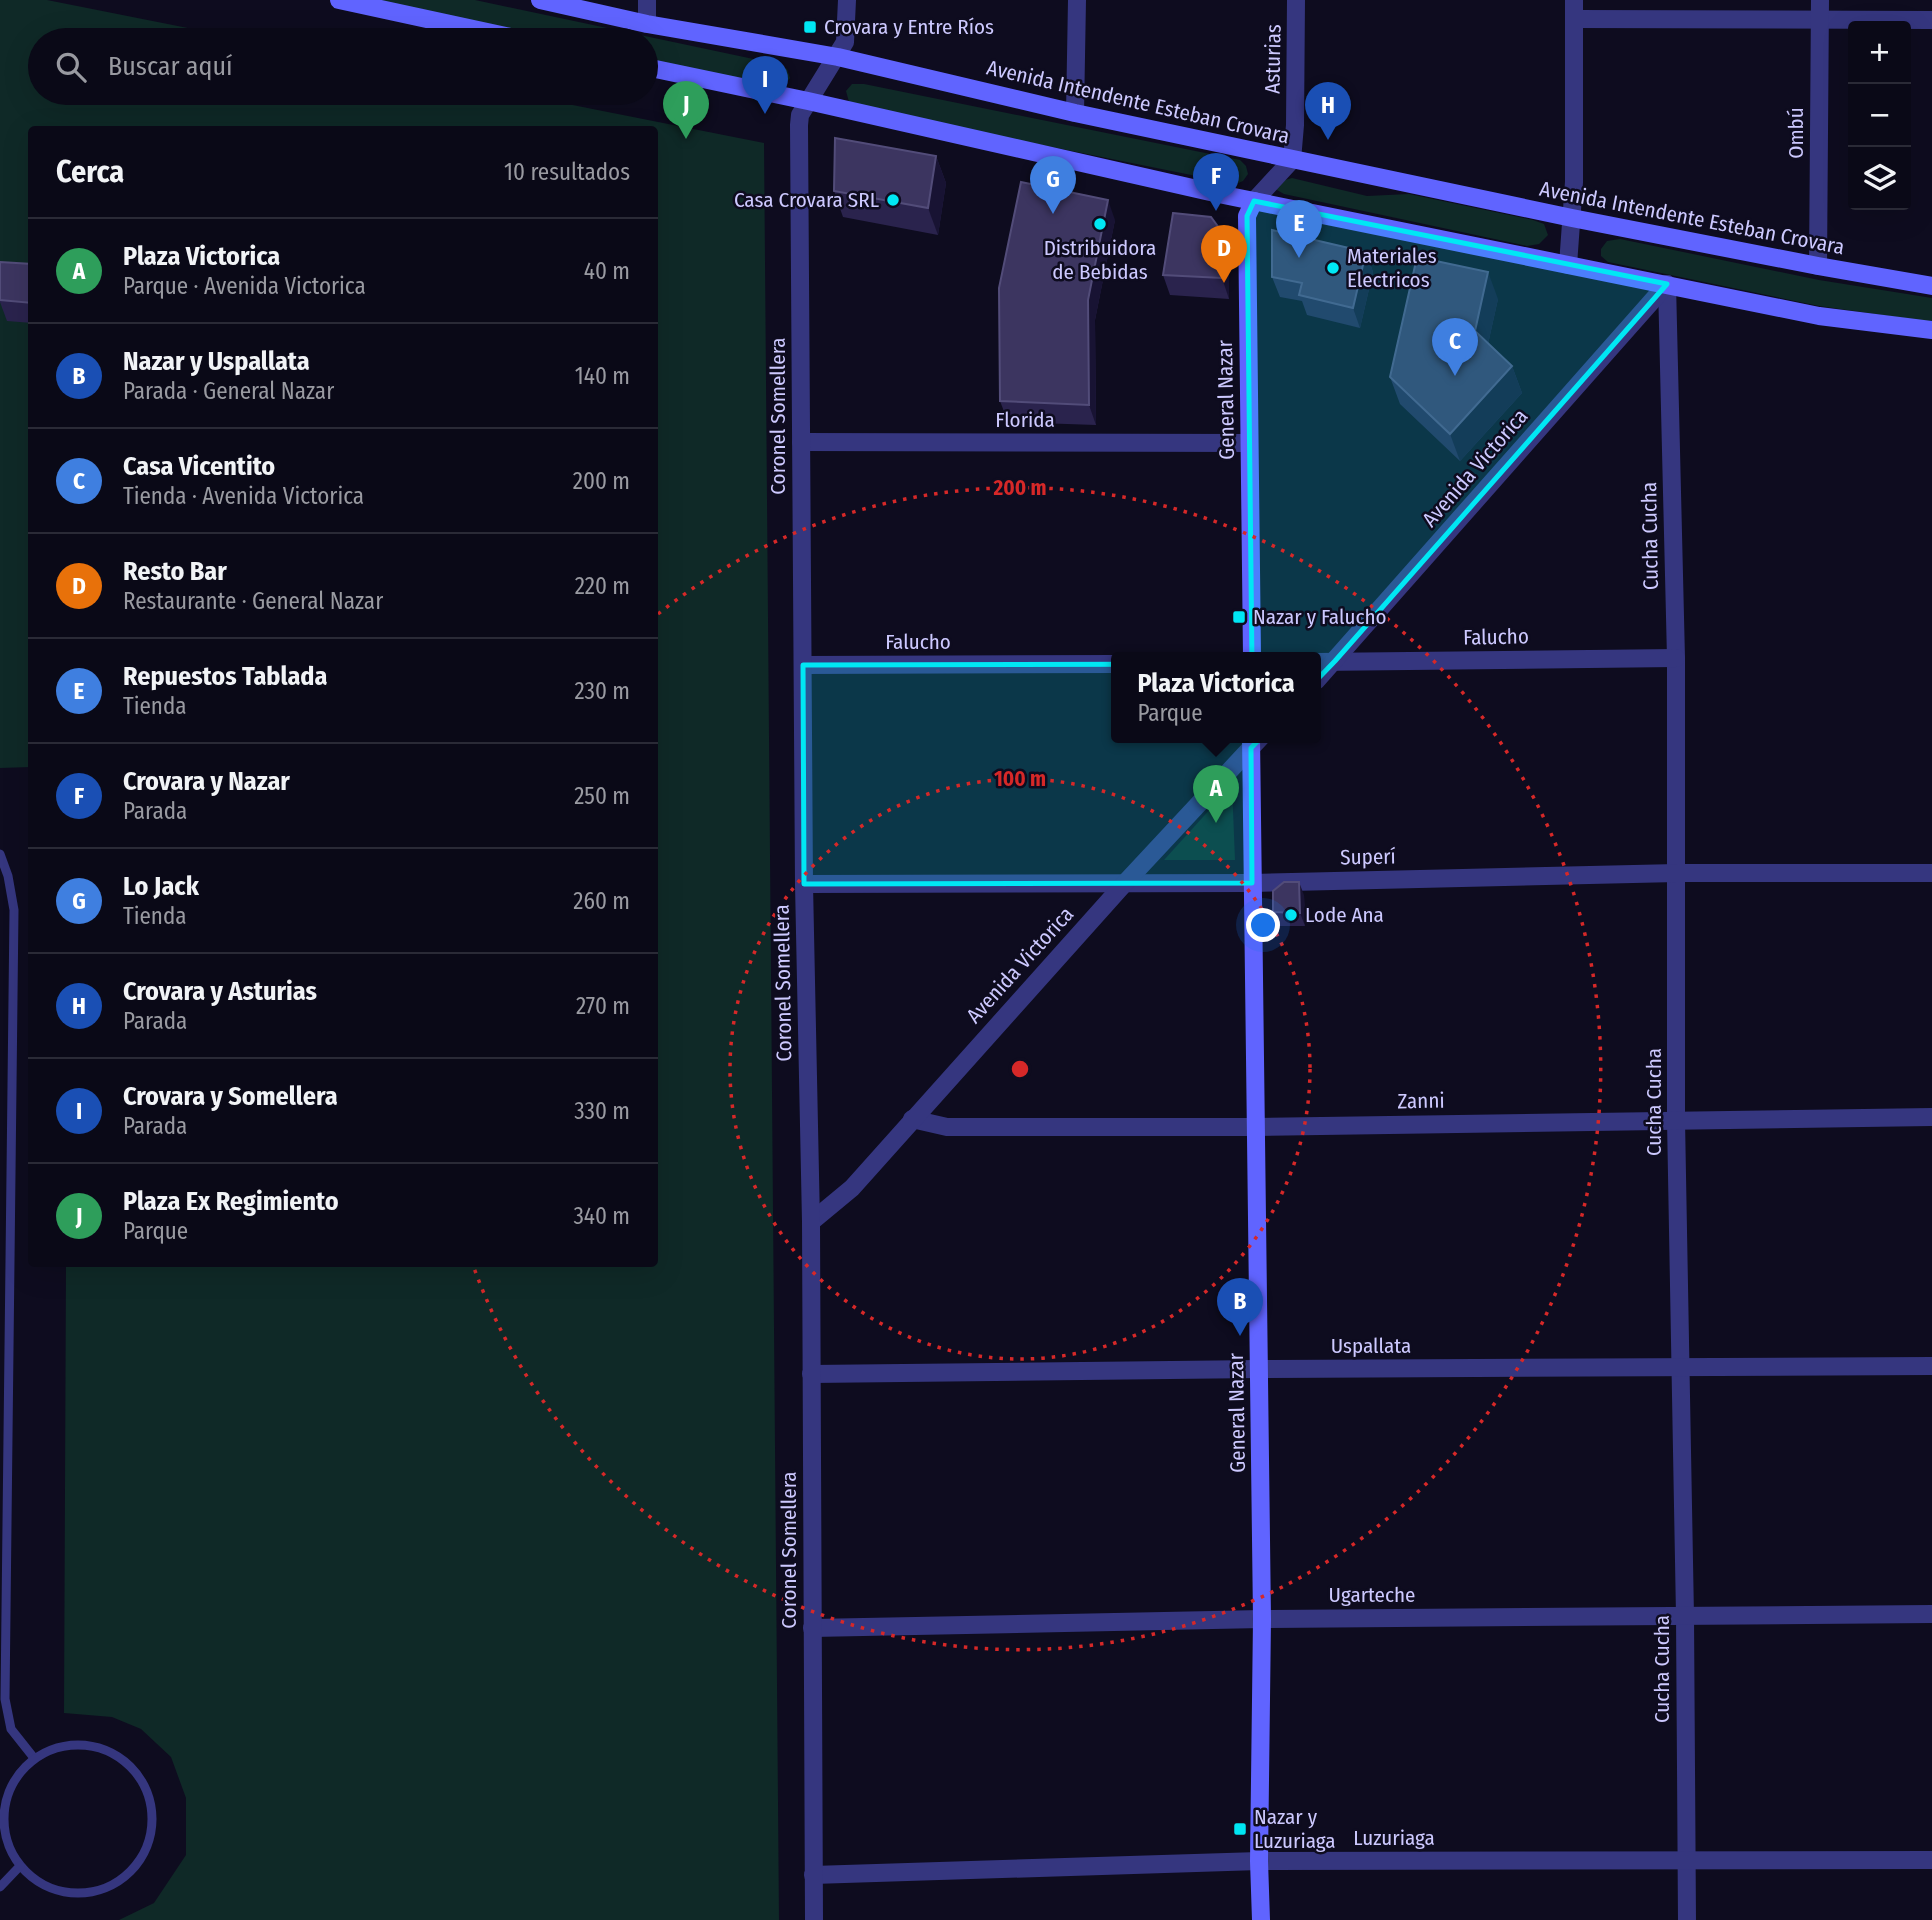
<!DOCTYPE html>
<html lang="es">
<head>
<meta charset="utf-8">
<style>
	body { margin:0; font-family:"Fira Sans Condensed",sans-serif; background:#131220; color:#f1f3f6 }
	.controls { position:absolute; right:21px; top:21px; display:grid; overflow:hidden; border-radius:7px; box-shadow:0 7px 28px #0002 }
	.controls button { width:63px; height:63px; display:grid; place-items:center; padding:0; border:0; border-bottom:2px solid #2a2a36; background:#0a0917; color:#f1f3f6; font:35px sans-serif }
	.you { position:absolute; left:1264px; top:926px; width:24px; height:24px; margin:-18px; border:5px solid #fff; border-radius:50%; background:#1a73e8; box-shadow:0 0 0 10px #1a73e833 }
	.badge { display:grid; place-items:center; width:46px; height:46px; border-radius:50%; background:#db2777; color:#fff; font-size:23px; font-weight:700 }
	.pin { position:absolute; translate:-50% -58px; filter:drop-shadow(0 2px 4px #0008) }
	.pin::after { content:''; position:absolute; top:37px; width:24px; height:21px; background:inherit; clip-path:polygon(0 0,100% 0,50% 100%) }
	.popup { position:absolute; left:1111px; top:652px; width:210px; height:91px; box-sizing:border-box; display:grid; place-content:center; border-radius:7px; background:#0a0917; filter:drop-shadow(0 2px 5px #0005); font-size:23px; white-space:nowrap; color:#999aa1 }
	.popup b { font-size:26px; color:#f1f3f6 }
	.popup::after { content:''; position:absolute; left:50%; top:100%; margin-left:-14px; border:14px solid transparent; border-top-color:#0a0917 }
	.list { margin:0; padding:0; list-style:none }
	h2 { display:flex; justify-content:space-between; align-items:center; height:91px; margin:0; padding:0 28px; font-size:30px }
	h2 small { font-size:23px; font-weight:400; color:#999aa1 }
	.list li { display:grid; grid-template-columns:46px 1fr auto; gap:21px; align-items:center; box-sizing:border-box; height:105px; padding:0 28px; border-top:2px solid #2a2a36 }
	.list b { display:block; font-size:26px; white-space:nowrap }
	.list p { margin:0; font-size:23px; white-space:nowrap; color:#999aa1 }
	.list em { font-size:23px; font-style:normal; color:#999aa1 }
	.icon { flex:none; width:38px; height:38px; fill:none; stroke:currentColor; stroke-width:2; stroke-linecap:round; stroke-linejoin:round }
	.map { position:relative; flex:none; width:1932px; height:1920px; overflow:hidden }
	.search { position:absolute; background:#0a0917; box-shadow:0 7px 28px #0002; left:28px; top:28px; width:630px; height:77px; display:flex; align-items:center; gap:18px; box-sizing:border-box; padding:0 24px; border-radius:38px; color:#999aa1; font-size:26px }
	.panel { position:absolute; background:#0a0917; box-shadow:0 7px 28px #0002; left:28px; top:126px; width:630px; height:1141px; border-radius:7px }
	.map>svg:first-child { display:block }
	.green { fill:#0f2927 }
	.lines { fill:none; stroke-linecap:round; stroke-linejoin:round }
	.lane { stroke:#35367f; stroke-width:9 }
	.street { stroke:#35367f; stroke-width:18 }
	.secondary { stroke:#6064ff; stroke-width:18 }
	.wall { fill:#2a234d }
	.shaded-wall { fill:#181333 }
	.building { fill:#3c3560; stroke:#524c79; stroke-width:2 }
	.marked { fill:#00e7f4; fill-opacity:0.2; stroke:#00e7f4; stroke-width:5; stroke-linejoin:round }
	.ring { fill:none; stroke:#d62828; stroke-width:3.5; stroke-dasharray:3.5 7 }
	.poi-dot { fill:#00e7f4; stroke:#0e0c1f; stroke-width:2.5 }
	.labels { text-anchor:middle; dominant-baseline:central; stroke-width:5; stroke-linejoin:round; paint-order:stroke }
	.poi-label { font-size:21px; fill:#cdc9ff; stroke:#0e0c1f; text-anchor:start }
	.street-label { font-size:21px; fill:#cdc9ff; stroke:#0e0c1f }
	.centre { fill:#d62828; stroke:#0e0c1f; stroke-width:3.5 }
	.ring-label { font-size:21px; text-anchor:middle; font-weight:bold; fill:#d62828; stroke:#0e0c1f; stroke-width:5; stroke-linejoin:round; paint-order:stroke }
</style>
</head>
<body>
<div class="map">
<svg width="1932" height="1920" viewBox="0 0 1932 1920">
	<rect width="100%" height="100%" fill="#0e0c1f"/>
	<!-- green -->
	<g class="green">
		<path d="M0,0h47l201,40h-208v53h472l252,50 15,1777h-660l35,-17 32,-48v-57l-15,-41 -30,-28 -29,-12 -48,-4 2,-449h588v-1134h-622l-1,637 -31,1z"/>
		<path d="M361,0h114l302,64 10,5 3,9 -7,9h-11l-126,-27v-20h-95z"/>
		<path d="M852,84h12l376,76 6,6 2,8 -5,7 -7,3 -377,-76 -10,-6 -3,-11z"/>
		<path d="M1292,178l75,18 42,-2 124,26 11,4 4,11 -9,9 -12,2 -243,-52 -7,-4 -2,-7z"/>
		<path d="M1620,239l199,41 113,18v24l-113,-16 -211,-44 -7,-6v-7l6,-8z"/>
		<path d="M1232,785l3,75h-71z"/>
	</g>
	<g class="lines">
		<!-- lane -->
		<g class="lane">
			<path d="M0,854l8,22 6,34 -9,789 6,30 23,29"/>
			<circle cx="78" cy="1819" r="74"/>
			<path d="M0,1887l20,-21"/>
		</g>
		<!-- street -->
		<g class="street">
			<path d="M647,0v24"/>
			<path d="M1574,19l358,1"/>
			<path d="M1075,113l2,-113"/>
			<path d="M1254,201l38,-41 3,-35 1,-125"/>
			<path d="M1568,265l6,-83v-182"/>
			<path d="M1818,266l2,-266"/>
			<path d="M1667,284l9,374v462l9,496 2,304"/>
			<path d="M801,442l448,1"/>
			<path d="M1316,662l360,-4"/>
			<path d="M803,665l313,-1"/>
			<path d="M1316,681l351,-397"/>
			<path d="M804,884l448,-1 425,-10h255"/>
			<path d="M912,1119l35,8h309l676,-10"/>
			<path d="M811,1222l41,-34 272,-304 137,-147"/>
			<path d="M811,1374l448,-5 673,-3"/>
			<path d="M812,1628l450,-9 670,-5"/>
			<path d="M813,1875l446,-14 673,-1"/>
			<path d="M814,1920l-3,-698 -7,-338 -5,-759 1,-10 45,-73 2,-42"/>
		</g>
		<!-- secondary -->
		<g class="secondary">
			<path d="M339,0l185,40"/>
			<path d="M540,0l107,24 191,33 237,56 497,105 246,48 114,20"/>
			<path d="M646,67l162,34 411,93 600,122 113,14"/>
			<path d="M1252,657l-5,-441 7,-15"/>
			<path d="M1251,737l11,882 -3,242 2,59"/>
		</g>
	</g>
	<!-- wall -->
	<g class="wall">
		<path d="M936,156l10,27 -8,52 -95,-18 -9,-26z"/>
		<path d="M1115,220l-20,100 1,105 -88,-3 -8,-21z"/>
		<path d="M1222,232l7,20v47l-59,-4 -7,-20z"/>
		<path d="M1366,252l7,20 -13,56 -53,-13 -5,-14 -22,-4 -8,-20z"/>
		<path d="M0,262l32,2v59l-25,-2 -7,-19z"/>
		<path d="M1498,299l-10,45 24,22 10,27 -62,68 -60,-57 -10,-27z"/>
		<path d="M1304,895l1,31h-27l-5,-14z"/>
	</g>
	<!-- shaded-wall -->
	<g class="shaded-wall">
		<path d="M936,156l10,27 -8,52 -10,-27z"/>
		<path d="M1108,200l7,20 -20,100 1,105 -7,-20 -1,-105z"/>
		<path d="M1222,232l7,20v47l-7,-21z"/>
		<path d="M1366,252l7,20 -13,56 -7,-20z"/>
		<path d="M1488,272l10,27 -13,59 -10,-27z"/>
		<path d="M1512,366l10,27 -62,68 -10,-27z"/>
		<path d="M1299,882l5,13 1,31 -5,-13z"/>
	</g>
	<!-- building -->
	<g class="building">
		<path d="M835,138l101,18 -8,52 -94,-17z"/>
		<path d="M1021,182l87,18 -20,100 1,105 -89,-4 -1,-113z"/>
		<path d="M1173,213l38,4 11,15v46l-59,-3z"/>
		<path d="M1272,230l94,22 -13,56 -54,-13 3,-12 -30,-6z"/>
		<path d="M1417,257l71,15 -13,59 37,35 -62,68 -60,-57z"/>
		<path d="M0,262l32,2v39l-32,-3z"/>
		<path d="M1284,882h15l1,31 -27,-1v-21z"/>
	</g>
	<!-- marked area -->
	<path class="marked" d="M1254,201l413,83 -332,377 -84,87 1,135 -448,1 -1,-219 449,-1 -5,-448z"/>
	<!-- distance rings -->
	<g class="ring">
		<circle cx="1020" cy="1069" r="290"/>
		<path d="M658 614A581 581 0 1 1 474 1268"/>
	</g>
	<!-- markers -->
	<g class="poi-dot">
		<rect x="803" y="20" width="14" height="14" rx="3.5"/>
		<circle cx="893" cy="200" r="7"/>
		<circle cx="1100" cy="224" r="7"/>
		<circle cx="1333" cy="268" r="7"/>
		<rect x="1232" y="610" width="14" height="14" rx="3.5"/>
		<circle cx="1291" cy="915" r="7"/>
		<rect x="1233" y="1822" width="14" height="14" rx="3.5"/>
	</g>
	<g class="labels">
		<!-- poi labels -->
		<g class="poi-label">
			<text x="824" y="27">Crovara y Entre Ríos</text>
			<text x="879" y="200" text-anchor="end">Casa Crovara SRL</text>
			<text x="1100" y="248" text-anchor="middle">Distribuidora<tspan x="1100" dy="24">de Bebidas</tspan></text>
			<text x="1347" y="256">Materiales<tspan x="1347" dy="24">Electricos</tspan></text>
			<text x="1253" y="617">Nazar y Falucho</text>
			<text x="1305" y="915">Lode Ana</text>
			<text x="1254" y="1817">Nazar y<tspan x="1254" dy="24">Luzuriaga</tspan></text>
		</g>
		<!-- street labels -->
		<g class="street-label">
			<text transform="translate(1273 59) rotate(-89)">Asturias</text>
			<text transform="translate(1138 102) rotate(13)">Avenida Intendente Esteban Crovara</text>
			<text transform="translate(1796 133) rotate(-90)">Ombú</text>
			<text transform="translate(1692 218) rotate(11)">Avenida Intendente Esteban Crovara</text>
			<text transform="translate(1226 400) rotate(-91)">General Nazar</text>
			<text transform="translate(778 416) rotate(-90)">Coronel Somellera</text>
			<text x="1025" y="420">Florida</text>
			<text transform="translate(1475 468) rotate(-49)">Avenida Victorica</text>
			<text transform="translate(1650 536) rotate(-91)">Cucha Cucha</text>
			<text transform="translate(1496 637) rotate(-1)">Falucho</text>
			<text x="918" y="642">Falucho</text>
			<text transform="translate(1368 857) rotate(-1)">Superí</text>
			<text transform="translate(1020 965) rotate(-48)">Avenida Victorica</text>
			<text transform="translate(783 983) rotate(-91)">Coronel Somellera</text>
			<text transform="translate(1421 1101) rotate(-1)">Zanni</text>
			<text transform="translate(1654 1102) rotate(-90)">Cucha Cucha</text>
			<text x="1371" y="1346">Uspallata</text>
			<text transform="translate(1237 1413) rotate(-91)">General Nazar</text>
			<text transform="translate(789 1550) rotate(-90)">Coronel Somellera</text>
			<text x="1372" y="1595">Ugarteche</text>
			<text transform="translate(1662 1669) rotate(-90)">Cucha Cucha</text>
			<text x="1394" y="1838">Luzuriaga</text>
		</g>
	</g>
	<circle cx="1020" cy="1069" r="10" class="centre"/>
	<g class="ring-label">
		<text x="1020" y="495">200 m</text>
		<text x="1020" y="786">100 m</text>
	</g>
</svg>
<div class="controls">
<button>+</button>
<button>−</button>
<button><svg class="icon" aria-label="layers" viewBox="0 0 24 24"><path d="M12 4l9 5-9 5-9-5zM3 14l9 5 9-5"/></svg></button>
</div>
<div class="you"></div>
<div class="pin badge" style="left:1216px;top:823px;background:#2e9e5b">A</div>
<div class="popup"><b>Plaza Victorica</b>Parque</div>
<div class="pin badge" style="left:1240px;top:1336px;background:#1a4fb4">B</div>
<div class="pin badge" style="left:1455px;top:376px;background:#3f7fe0">C</div>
<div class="pin badge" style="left:1224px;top:283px;background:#e8710a">D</div>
<div class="pin badge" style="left:1299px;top:258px;background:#3f7fe0">E</div>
<div class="pin badge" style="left:1216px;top:211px;background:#1a4fb4">F</div>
<div class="pin badge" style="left:1053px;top:214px;background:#3f7fe0">G</div>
<div class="pin badge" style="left:1328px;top:140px;background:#1a4fb4">H</div>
<div class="pin badge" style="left:765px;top:114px;background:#1a4fb4">I</div>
<div class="pin badge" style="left:686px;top:139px;background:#2e9e5b">J</div>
<div class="search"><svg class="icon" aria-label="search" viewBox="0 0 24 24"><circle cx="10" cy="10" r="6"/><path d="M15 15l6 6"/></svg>Buscar aquí</div>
<section class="panel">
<h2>Cerca<small>10 resultados</small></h2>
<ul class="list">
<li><span class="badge" style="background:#2e9e5b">A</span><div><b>Plaza Victorica</b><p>Parque · Avenida Victorica</p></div><em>40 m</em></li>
<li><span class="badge" style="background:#1a4fb4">B</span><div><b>Nazar y Uspallata</b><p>Parada · General Nazar</p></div><em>140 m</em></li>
<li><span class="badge" style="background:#3f7fe0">C</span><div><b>Casa Vicentito</b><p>Tienda · Avenida Victorica</p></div><em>200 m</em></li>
<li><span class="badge" style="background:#e8710a">D</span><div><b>Resto Bar</b><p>Restaurante · General Nazar</p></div><em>220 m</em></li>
<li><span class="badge" style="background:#3f7fe0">E</span><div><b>Repuestos Tablada</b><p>Tienda</p></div><em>230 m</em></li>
<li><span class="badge" style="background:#1a4fb4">F</span><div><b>Crovara y Nazar</b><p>Parada</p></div><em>250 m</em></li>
<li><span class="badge" style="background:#3f7fe0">G</span><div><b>Lo Jack</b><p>Tienda</p></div><em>260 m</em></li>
<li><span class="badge" style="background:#1a4fb4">H</span><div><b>Crovara y Asturias</b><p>Parada</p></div><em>270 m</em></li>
<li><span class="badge" style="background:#1a4fb4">I</span><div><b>Crovara y Somellera</b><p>Parada</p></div><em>330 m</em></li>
<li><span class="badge" style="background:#2e9e5b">J</span><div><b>Plaza Ex Regimiento</b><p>Parque</p></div><em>340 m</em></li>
</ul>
</section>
</div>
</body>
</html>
